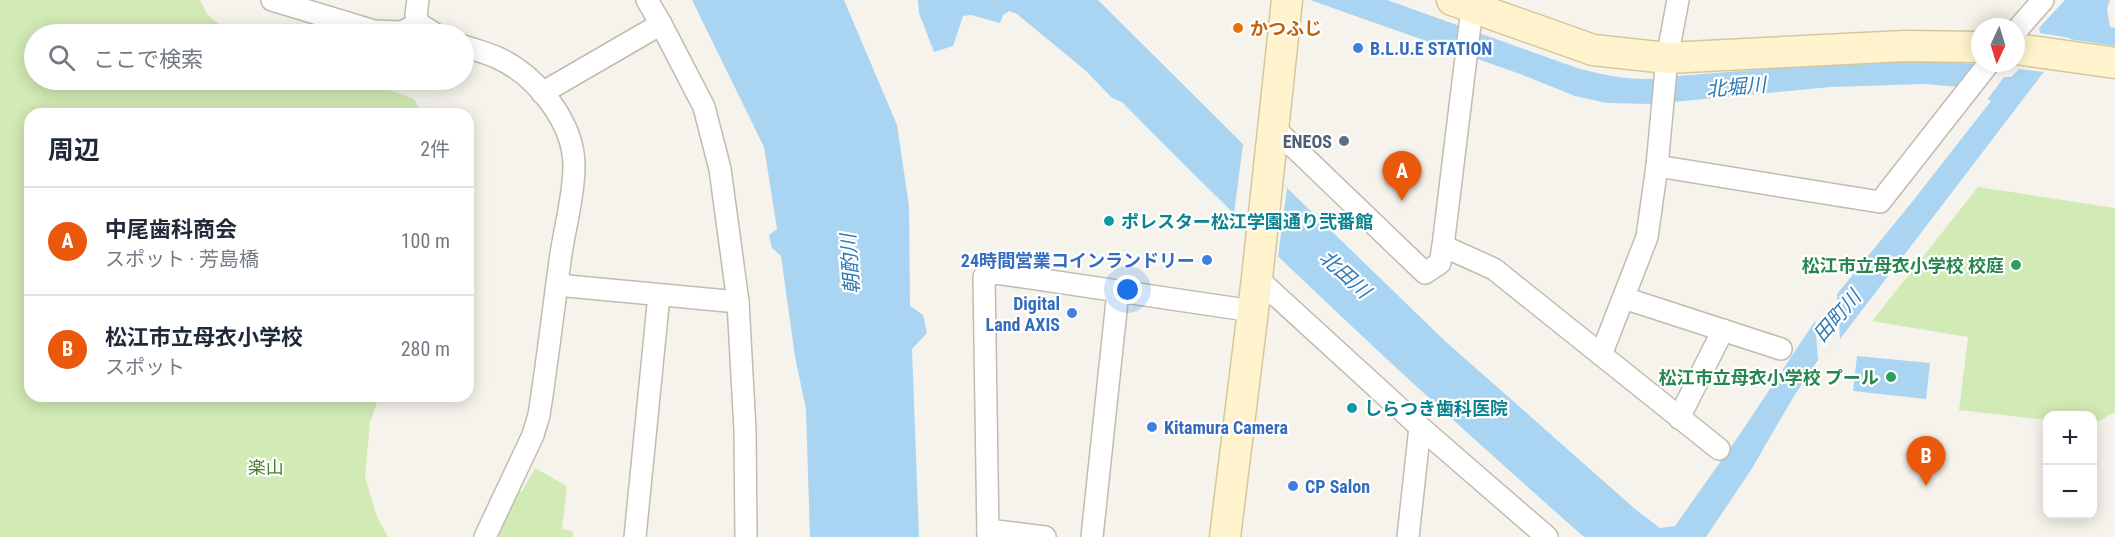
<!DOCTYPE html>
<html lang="ja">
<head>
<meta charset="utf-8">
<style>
	body { margin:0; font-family:"Roboto Condensed","Noto Sans JP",sans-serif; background:#f6f6f7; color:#1f2937 }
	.controls { position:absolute; right:18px; bottom:18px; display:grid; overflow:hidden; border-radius:12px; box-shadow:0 3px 15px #0003 }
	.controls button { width:54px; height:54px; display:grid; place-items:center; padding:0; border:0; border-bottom:2px solid #e0e1e3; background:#fff; color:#1f2937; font:30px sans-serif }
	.compass { position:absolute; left:1971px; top:18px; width:54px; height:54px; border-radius:50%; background:#fff; box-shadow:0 3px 15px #0003; rotate:184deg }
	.you { position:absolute; left:1128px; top:290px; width:21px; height:21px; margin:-15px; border:4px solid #fff; border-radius:50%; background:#1a73e8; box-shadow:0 0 0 9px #1a73e833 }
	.badge { display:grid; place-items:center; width:39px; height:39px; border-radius:50%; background:#ea580c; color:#fff; font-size:20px; font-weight:700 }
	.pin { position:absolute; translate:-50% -50px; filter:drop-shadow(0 2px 3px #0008) }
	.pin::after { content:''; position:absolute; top:32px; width:21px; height:18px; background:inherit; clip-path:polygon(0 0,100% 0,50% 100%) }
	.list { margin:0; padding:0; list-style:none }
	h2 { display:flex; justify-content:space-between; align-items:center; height:78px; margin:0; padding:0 24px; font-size:26px }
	h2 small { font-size:20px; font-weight:400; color:#747a83 }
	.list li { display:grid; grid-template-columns:39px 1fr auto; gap:18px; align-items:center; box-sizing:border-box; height:108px; padding:0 24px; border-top:2px solid #e0e1e3 }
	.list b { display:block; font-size:22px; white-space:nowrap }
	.list p { margin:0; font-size:20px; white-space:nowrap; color:#747a83 }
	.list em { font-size:20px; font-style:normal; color:#747a83 }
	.icon { flex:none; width:33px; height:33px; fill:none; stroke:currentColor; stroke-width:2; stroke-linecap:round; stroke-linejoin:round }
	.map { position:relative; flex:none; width:2115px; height:537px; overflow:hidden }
	.search { position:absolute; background:#fff; box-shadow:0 3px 15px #0003; left:24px; top:24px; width:450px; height:66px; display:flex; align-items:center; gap:15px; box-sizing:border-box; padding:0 21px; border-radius:33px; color:#747a83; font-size:22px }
	.panel { position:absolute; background:#fff; box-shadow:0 3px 15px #0003; left:24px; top:108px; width:450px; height:294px; border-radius:18px }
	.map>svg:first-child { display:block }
	.green { fill:#d2eab5 }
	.water { fill:#a9d4f2 }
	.pier { fill:#f6f3ec }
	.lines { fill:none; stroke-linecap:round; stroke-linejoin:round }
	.street-casing { stroke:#c2bbae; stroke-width:24 }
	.secondary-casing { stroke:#d6c79b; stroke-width:33 }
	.street { stroke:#fff; stroke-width:21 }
	.secondary { stroke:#fff3cd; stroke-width:30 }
	.food-dot { fill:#e8710a; stroke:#fff; stroke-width:2 }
	.shop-dot { fill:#3f7fe0; stroke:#fff; stroke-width:2 }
	.service-dot { fill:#5c6f8a; stroke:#fff; stroke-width:2 }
	.culture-dot { fill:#0f9aa8; stroke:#fff; stroke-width:2 }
	.leisure-dot { fill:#2e9e5b; stroke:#fff; stroke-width:2 }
	.labels { text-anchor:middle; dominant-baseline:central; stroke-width:4.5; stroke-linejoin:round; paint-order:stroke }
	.food-label { font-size:18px; font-weight:bold; fill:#c56008; stroke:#fff; text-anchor:start }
	.shop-label { font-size:18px; font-weight:bold; fill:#366cbe; stroke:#fff; text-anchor:start }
	.service-label { font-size:18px; font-weight:bold; fill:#4e5e75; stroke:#fff; text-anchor:end }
	.culture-label { font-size:18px; font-weight:bold; fill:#0d838f; stroke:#fff; text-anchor:start }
	.leisure-label { font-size:18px; font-weight:bold; fill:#27864d; stroke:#fff; text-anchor:end }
	.park-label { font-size:18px; fill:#4a7f2a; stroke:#fff }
	.water-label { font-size:20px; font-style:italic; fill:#2e7ab2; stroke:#fff }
</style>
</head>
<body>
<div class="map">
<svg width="2115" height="537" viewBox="0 0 2115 537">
	<rect width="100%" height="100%" fill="#f6f3ec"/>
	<!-- green -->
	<g class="green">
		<path d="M0,0h200l7,14 24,20h-197v46h317l35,9 28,10 8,15h-392v282h349l-9,27 -5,54 12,40 11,20h-388z"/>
		<path d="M1978,187l137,21v204l-22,12 -1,-8h-44l-1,4 -88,-10 9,-73 -96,-16z"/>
		<path d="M535,468l32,18 -5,43 11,2v6h-82l21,-46h10z"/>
	</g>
	<!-- water -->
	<g class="water">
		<path d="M692,0h152l53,125 12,81 1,100 13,9 4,18 -15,16 7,188h-109l-4,-128 -11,-52 -14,-101 -9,-8 -3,-13 8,-6 -13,-82z"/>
		<path d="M918,0h180l189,188 158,153 190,168 25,19 15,-2 65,-92 75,-113 97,-119 79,-101 -31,-14 -37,-3 -93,3 -178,17 -45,-1 -32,-7 -52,-21 -213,-75h77l190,68c32,9 67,15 100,8 114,-8 228,-24 342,-7l20,-41 26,-28h45l-3,9 3,18 5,1v18l-46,-7 -229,300 -22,21 -24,36 -43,74 -45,67h-122c-159,-140 -314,-284 -462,-435l-10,-4 -26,-27 -69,-57 -8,-3 -6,4 -3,8 -29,-8 -8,1 -10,30 -19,6 -15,-39z"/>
		<path d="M1857,356l73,7 -4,36 -73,-8z"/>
	</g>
	<!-- pier -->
	<g class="pier">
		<path d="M2039,28l1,5 30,5 -26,34 -25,-3 -8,8h-7l-17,23 -27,-13 16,-25 43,7z"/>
		<path d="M1243,144l44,44 -9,69 -44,-43z"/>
		<path d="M1837,293l3,46 -22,21 -3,-39z"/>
	</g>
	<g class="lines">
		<defs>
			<g id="street">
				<path d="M272,0l102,31 27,1 18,-8"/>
				<path d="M418,0l-2,15 3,9 16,10"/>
				<path d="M647,0l14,24"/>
				<path d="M1473,0l-30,246 51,23 225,180"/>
				<path d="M2016,31l27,-31"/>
				<path d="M464,46c11,4 23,7 34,12 39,18 76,65 76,108 0,32 -10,63 -14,95 -7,51 -13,103 -21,154l-6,20 -48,102"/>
				<path d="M542,93l119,-69 43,83 16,62 18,133 7,128 1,107"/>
				<path d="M1274,128l151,145 15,-10 3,-17"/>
				<path d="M1657,166l223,36 109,-139"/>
				<path d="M1257,278l163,149 127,110"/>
				<path d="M557,285l181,17"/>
				<path d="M1624,298l157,51"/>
				<path d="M1601,355l46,-118 10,-71 10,-108 11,-58"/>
				<path d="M1679,418l44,-88"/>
				<path d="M988,530l57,7"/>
				<path d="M635,537l24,-242"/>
				<path d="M988,537l-4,-260 12,-4 257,38"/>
				<path d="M1092,537l26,-246"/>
				<path d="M1408,537l12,-110"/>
			</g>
			<g id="secondary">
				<path d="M1452,0l141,50 74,8 237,-12 76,1"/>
				<path d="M2016,49l99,14"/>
				<path d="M1225,537l32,-259 30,-278"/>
			</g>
		</defs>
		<!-- street casing -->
		<use href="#street" class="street-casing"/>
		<!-- secondary casing -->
		<use href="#secondary" class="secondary-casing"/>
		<!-- street -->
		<use href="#street" class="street"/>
		<!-- secondary -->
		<use href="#secondary" class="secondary"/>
	</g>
	<!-- markers -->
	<circle class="food-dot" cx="1238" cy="28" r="6"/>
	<g class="shop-dot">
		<circle cx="1358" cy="48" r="6"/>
		<circle cx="1207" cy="260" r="6"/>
		<circle cx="1072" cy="313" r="6"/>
		<circle cx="1152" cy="427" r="6"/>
		<circle cx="1293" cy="486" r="6"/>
	</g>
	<circle class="service-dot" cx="1344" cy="141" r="6"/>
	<g class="culture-dot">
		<circle cx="1109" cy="221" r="6"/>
		<circle cx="1352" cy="408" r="6"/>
	</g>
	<g class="leisure-dot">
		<circle cx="2016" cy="265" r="6"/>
		<circle cx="1891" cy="377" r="6"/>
	</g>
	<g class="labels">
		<!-- food labels -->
		<g class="food-label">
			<text x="1250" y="28">かつふじ</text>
		</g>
		<!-- shop labels -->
		<g class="shop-label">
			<text x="1370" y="48">B.L.U.E STATION</text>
			<text x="1195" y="260" text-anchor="end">24時間営業コインランドリー</text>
			<text x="1060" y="303" text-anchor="end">Digital<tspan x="1060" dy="21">Land AXIS</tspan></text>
			<text x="1164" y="427">Kitamura Camera</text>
			<text x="1305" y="486">CP Salon</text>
		</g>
		<!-- service labels -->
		<g class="service-label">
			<text x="1332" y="141">ENEOS</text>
		</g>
		<!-- culture labels -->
		<g class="culture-label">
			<text x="1121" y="221">ポレスター松江学園通り弐番館</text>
			<text x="1364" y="408">しらつき歯科医院</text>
		</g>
		<!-- leisure labels -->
		<g class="leisure-label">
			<text x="2004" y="265">松江市立母衣小学校 校庭</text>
			<text x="1879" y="377">松江市立母衣小学校 プール</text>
		</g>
		<!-- park labels -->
		<g class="park-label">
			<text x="266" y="467">楽山</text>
		</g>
		<!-- water labels -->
		<g class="water-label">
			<text transform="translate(1736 87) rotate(-5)">北堀川</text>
			<text transform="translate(850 264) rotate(-94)">朝酌川</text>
			<text transform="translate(1345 274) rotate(42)">北田川</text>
			<text transform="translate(1837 316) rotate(-49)">田町川</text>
		</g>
	</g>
</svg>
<div class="controls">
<button>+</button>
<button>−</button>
</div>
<svg class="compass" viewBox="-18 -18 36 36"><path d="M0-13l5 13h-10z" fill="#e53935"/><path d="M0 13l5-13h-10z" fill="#747a83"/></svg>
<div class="you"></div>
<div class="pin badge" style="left:1402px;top:201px">A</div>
<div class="pin badge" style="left:1926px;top:486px">B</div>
<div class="search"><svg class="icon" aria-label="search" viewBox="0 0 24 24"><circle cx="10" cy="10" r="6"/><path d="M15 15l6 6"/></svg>ここで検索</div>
<section class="panel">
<h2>周辺<small>2件</small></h2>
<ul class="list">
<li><span class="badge">A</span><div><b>中尾歯科商会</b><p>スポット · 芳島橋</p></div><em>100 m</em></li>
<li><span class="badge">B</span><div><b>松江市立母衣小学校</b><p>スポット</p></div><em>280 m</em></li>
</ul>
</section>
</div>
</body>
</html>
